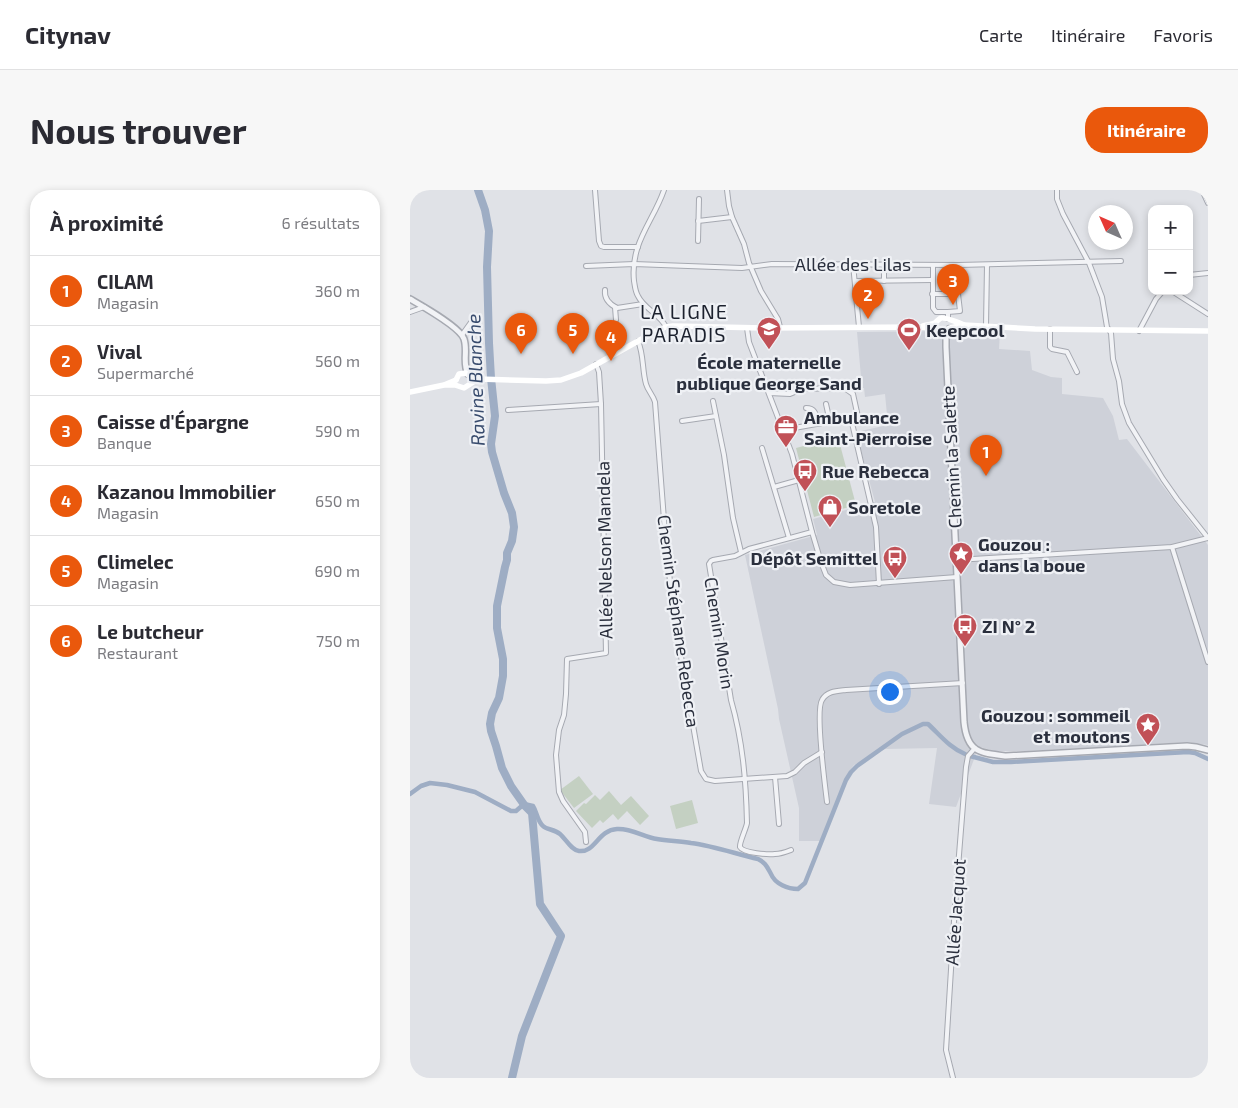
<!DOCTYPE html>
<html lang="fr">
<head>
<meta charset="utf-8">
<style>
	body { margin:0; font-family:"Exo 2",sans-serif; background:#f7f7f7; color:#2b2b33 }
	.controls { position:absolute; right:15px; top:15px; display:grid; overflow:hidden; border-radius:10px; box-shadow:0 2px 8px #0003 }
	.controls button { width:45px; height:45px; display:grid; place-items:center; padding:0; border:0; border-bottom:1px solid #e1e1e2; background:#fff; color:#2b2b33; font:25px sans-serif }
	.compass { position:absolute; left:678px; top:15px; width:45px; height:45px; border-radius:50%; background:#fff; box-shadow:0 2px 8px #0003; rotate:315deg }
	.you { position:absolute; left:479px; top:501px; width:18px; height:18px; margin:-12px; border:4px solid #fff; border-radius:50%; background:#1a73e8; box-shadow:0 0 0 8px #1a73e833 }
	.badge { display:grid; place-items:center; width:32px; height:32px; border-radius:50%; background:#ea580c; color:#fff; font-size:16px; font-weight:700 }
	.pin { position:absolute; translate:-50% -41px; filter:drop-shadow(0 1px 2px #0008) }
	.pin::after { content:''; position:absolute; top:26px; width:18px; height:15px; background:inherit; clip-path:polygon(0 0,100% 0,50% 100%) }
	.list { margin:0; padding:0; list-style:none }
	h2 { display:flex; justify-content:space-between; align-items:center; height:65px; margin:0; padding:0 20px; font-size:21px }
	h2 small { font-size:16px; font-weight:400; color:#7c7c81 }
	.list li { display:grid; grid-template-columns:32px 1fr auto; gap:15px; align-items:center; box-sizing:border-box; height:70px; padding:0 20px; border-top:1px solid #e1e1e2 }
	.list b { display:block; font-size:19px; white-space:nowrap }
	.list p { margin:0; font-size:16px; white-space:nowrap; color:#7c7c81 }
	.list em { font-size:16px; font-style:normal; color:#7c7c81 }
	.map { position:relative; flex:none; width:798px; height:888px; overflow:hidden; border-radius:20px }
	header { display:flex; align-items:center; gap:30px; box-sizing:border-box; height:70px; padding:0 25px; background:#fff; border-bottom:1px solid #e1e1e2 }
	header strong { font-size:24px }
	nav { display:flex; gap:28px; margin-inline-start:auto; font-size:18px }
	.intro { display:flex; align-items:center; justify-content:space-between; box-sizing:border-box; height:120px; padding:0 30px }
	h1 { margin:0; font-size:35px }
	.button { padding:12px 22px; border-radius:20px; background:#ea580c; color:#fff; font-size:18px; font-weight:700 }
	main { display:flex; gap:30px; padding:0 30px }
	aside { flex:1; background:#fff; border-radius:20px; box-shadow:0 2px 8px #0003 }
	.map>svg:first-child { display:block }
	.built { fill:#ced1d9 }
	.green { fill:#c4d0c2 }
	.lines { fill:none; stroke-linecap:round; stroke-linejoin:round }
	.canal { stroke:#9eadc4; stroke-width:4.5 }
	.river { stroke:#9eadc4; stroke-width:8 }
	.minor-casing { stroke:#a6a9b1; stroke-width:6 }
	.tertiary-casing { stroke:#a6a9b1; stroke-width:8 }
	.minor { stroke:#f2f3f6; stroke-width:4 }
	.tertiary { stroke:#f2f3f6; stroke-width:5 }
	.secondary { stroke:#fff; stroke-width:5.5 }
	.labels { text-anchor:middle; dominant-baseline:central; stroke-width:4.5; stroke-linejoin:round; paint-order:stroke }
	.street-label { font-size:18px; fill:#2a2f3d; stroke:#eff1f5 }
	.poi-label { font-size:18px; font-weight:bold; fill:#2a2f3d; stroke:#eff1f5; text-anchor:start }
	.water-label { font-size:19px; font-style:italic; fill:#384b6d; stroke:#eff1f5 }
	.quarter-label { font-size:20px; letter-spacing:1px; fill:#1c212e; stroke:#eff1f5 }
</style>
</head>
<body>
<header>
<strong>Citynav</strong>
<nav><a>Carte</a><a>Itinéraire</a><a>Favoris</a></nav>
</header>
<div class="intro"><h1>Nous trouver</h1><a class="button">Itinéraire</a></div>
<main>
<aside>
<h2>À proximité<small>6 résultats</small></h2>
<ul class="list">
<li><span class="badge">1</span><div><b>CILAM</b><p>Magasin</p></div><em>360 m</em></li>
<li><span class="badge">2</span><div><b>Vival</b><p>Supermarché</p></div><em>560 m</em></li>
<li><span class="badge">3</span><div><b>Caisse d'Épargne</b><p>Banque</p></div><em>590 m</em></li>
<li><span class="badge">4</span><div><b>Kazanou Immobilier</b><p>Magasin</p></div><em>650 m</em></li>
<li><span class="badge">5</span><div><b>Climelec</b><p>Magasin</p></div><em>690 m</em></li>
<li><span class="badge">6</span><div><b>Le butcheur</b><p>Restaurant</p></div><em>750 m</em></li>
</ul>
</aside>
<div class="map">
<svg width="798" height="888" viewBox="0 0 798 888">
	<rect width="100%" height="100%" fill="#e0e2e7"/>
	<!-- built -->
	<path class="built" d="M538,141h52l-1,18 31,2 2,19 19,7 11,1v16l41,4 10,18 6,24 8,-1 81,106v200l-21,-3 -161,9h-31l-15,-4 -4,7 -20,53 -27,-3 8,-56 -52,1 -31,16 -4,5 -6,11 -22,60h-23v-33l-20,-89 -1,-10 -33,-154 72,-20 -4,-16 62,-17 -19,-70 32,-7 -3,-31 -20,3 -1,-9h-2l-5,-56z"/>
	<!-- green -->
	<g class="green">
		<path d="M428,247l18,68 -42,12 -18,-69z"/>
		<path d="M169,586l14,18 -19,14 -14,-18z"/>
		<path d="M199,601l12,14 10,-9 18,20 -9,9 -13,-14 -9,9 -5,-6 -10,9 -3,-3 -8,8 -16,-17 8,-8 2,1 9,-9 5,5z"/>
		<path d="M282,610l6,23 -22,6 -6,-23z"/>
	</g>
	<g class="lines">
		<!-- canal -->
		<g class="canal">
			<path d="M560,566l23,6h18l177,-10 7,1 13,6"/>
			<path d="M0,604l11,-8 9,-3 17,2 28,7 36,19h5l8,-7 9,2c4,6 4,15 10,20 4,4 11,3 17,8 6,5 11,16 19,17 16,2 19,-21 38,-22 14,-1 27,8 40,10 11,2 23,2 34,4 23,3 45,11 67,16 8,4 9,8 13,15 4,10 17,15 27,15l7,-6 41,-103 5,-8 6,-6 45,-32 21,-10h5c12,11 22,24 37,30"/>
		</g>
		<!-- river -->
		<path class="river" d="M68,0l7,20 4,21 -2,36 2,76 2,35 4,38 -4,28 1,8 12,41 8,20 2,14 -2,14 -5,12v7l-2,7 -8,39v22l6,31v17l-4,22 -7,15 -2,11 1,7 5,15 6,22 9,18 14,20 7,7 8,91 21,32 -39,100 -10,42"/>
		<defs>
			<g id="minor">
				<path d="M185,0l4,51 2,5 3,1h34"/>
				<path d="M254,0c-11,32 -34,53 -30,91 1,5 1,10 4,15 6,13 22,18 28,31"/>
				<path d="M317,0l2,16 3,11 12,27 5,19 12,28 17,28 2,8"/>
				<path d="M647,0v9l6,15 26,49 13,34 5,30 4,6 2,26 6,22 3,23 7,19 34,56 14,20 31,39"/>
				<path d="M792,0l6,13"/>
				<path d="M288,31l34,-4"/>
				<path d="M288,51l1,-42"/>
				<path d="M443,74l6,63"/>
				<path d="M474,75v16"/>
				<path d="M523,75v43l3,4h12v7"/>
				<path d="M176,76l48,-2 108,4 30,-4 187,1 162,-4"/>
				<path d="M779,85l19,-2"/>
				<path d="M445,91l77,-1"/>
				<path d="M195,100c-1,9 4,14 12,18l26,-4"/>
				<path d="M762,101l36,23"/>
				<path d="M522,104h26l2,17 -12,1"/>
				<path d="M548,104l1,-16"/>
				<path d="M205,117l1,13"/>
				<path d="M0,122l14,-5"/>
				<path d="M576,136l1,-61"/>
				<path d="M337,138l2,14 43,112 20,78 9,30 5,13 8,7 16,3 107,-8"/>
				<path d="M640,139v18l2,2 15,3 10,20"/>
				<path d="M729,141l17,-32 7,-8"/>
				<path d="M52,145l10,-14"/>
				<path d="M228,151c6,14 4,29 8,43 2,7 7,11 9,18l12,157 12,86 22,126 5,8 9,2 72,-5 8,-4 9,-9 18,-11"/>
				<path d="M359,203l21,1 12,-5 38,-1 6,1 7,5 5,23 -3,4 -3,2"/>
				<path d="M303,211l11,54 9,63 8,34"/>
				<path d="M416,214l4,18"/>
				<path d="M396,218c10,0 10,7 12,16"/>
				<path d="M98,220l93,-6"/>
				<path d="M272,231l34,-5"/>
				<path d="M442,233l24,104 3,57"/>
				<path d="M373,240l56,-10 13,3"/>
				<path d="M352,258l27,90"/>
				<path d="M364,297l25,-7"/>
				<path d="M762,357l36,115"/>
				<path d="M546,370l216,-13 36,-9"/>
				<path d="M365,587l4,47"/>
				<path d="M417,612c-2,-17 -12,-91 -5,-102 5,-9 15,-9 24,-10l117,-7"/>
				<path d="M176,652l-1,-10 -22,-31 -4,-9 -3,-37 3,-25 5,-15 2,-21 1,-35 39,-6 -5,-249 -2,-32 -3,-8"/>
				<path d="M381,660c-5,2 -10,4 -16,4 -6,1 -32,-1 -35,-7 -1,-4 6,-18 7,-24 -1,-42 -4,-81 -16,-123l-22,-136 2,-3 2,-1 22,-4 14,-7 63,-17"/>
				<path d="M543,888l-7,-28 9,-145 11,-138 2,-11 7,-8"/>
			</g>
			<g id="tertiary">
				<path d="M0,109c12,7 50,28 54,40 4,12 -2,24 4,35"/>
				<path d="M539,139l-3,7v11l18,375c3,30 15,31 42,34l181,-10 9,1 12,3"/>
			</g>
		</defs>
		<!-- minor casing -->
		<use href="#minor" class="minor-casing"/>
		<!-- tertiary casing -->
		<use href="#tertiary" class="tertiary-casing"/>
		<!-- minor -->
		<use href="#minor" class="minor"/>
		<!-- tertiary -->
		<use href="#tertiary" class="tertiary"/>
		<!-- secondary -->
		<g class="secondary">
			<path d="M513,136c4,-1 9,-2 12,-3 2,-2 4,-4 6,-5 3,-1 19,5 23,7"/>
			<path d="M46,190l3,-6 7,-1 5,4 7,2 68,2 15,-1 20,-7 75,-42 10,-4 7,-1 91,2 157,-1 18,2 5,2 6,-3 14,-3 71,4 173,2"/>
			<path d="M36,195h9l9,3 14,-9"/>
			<path d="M0,202l34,-7 12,-5"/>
		</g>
	</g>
	<!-- icons -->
	<defs>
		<symbol id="school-pin" viewBox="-11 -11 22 30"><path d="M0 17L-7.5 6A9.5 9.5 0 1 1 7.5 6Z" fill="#c15157" stroke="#eff1f5"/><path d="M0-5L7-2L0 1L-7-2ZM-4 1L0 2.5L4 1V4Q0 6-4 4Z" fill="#fff"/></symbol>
		<symbol id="stadium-pin" viewBox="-11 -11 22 30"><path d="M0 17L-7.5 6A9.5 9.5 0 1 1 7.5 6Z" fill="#c15157" stroke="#eff1f5"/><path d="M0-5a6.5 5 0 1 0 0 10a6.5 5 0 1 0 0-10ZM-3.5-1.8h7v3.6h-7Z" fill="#fff"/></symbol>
		<symbol id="office-pin" viewBox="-11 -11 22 30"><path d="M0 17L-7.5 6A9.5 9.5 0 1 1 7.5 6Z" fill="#c15157" stroke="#eff1f5"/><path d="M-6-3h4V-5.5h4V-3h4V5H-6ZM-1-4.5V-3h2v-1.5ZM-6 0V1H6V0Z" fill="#fff"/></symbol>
		<symbol id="bus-pin" viewBox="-11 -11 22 30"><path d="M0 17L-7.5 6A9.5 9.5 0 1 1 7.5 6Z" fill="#c15157" stroke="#eff1f5"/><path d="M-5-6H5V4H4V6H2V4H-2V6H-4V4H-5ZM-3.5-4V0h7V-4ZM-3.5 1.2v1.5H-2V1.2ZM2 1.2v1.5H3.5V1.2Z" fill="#fff"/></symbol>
		<symbol id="shop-pin" viewBox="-11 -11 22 30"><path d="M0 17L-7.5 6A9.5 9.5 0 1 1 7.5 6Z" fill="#c15157" stroke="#eff1f5"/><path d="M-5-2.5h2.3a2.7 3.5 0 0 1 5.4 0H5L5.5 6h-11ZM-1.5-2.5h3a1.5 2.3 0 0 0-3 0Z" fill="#fff"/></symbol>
		<symbol id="sight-pin" viewBox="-11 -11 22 30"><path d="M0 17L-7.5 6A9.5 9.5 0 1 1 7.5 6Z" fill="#c15157" stroke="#eff1f5"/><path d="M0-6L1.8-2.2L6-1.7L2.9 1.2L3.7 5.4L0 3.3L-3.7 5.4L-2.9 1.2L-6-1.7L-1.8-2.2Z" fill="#fff"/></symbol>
	</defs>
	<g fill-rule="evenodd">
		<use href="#school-pin" x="345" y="125" width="28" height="38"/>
		<use href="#stadium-pin" x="485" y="126" width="28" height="38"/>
		<use href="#office-pin" x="362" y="223" width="28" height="38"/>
		<use href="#bus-pin" x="381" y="267" width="28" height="38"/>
		<use href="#shop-pin" x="406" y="303" width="28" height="38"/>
		<use href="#sight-pin" x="537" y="350" width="28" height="38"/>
		<use href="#bus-pin" x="471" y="354" width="28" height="38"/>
		<use href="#bus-pin" x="541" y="422" width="28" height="38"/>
		<use href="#sight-pin" x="724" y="521" width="28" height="38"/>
	</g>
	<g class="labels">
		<!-- street labels -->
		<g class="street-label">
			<text x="443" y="74">Allée des Lilas</text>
			<text transform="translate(541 267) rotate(-93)">Chemin la Salette</text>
			<text transform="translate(194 360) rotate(-91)">Allée Nelson Mandela</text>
			<text transform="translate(269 431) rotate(82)">Chemin Stéphane Rebecca</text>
			<text transform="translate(310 443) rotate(81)">Chemin Morin</text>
			<text transform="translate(545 722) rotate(-86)">Allée Jacquot</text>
		</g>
		<!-- poi labels -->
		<g class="poi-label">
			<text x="516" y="140">Keepcool</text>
			<text x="359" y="172" text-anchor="middle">École maternelle<tspan x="359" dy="21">publique George Sand</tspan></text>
			<text x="394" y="227">Ambulance<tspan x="394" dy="21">Saint-Pierroise</tspan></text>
			<text x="412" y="281">Rue Rebecca</text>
			<text x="438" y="317">Soretole</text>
			<text x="568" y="354">Gouzou :<tspan x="568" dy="21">dans la boue</tspan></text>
			<text x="468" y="368" text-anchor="end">Dépôt Semittel</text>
			<text x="572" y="436">ZI N° 2</text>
			<text x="720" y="525" text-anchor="end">Gouzou : sommeil<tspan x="720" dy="21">et moutons</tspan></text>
		</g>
		<!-- water labels -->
		<g class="water-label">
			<text transform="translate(65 190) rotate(-92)">Ravine Blanche</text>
		</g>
		<!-- quarter labels -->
		<g class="quarter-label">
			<text x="274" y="121">LA LIGNE<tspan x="274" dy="23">PARADIS</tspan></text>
		</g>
	</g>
</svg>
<div class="controls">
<button>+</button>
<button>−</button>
</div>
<svg class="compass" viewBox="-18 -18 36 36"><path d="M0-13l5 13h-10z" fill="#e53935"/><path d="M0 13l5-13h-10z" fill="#7c7c81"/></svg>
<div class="you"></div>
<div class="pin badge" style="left:576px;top:286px">1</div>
<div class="pin badge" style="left:458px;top:129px">2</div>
<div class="pin badge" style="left:543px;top:115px">3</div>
<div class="pin badge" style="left:201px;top:171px">4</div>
<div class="pin badge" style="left:163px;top:164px">5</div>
<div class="pin badge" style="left:111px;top:164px">6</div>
</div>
</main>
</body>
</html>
